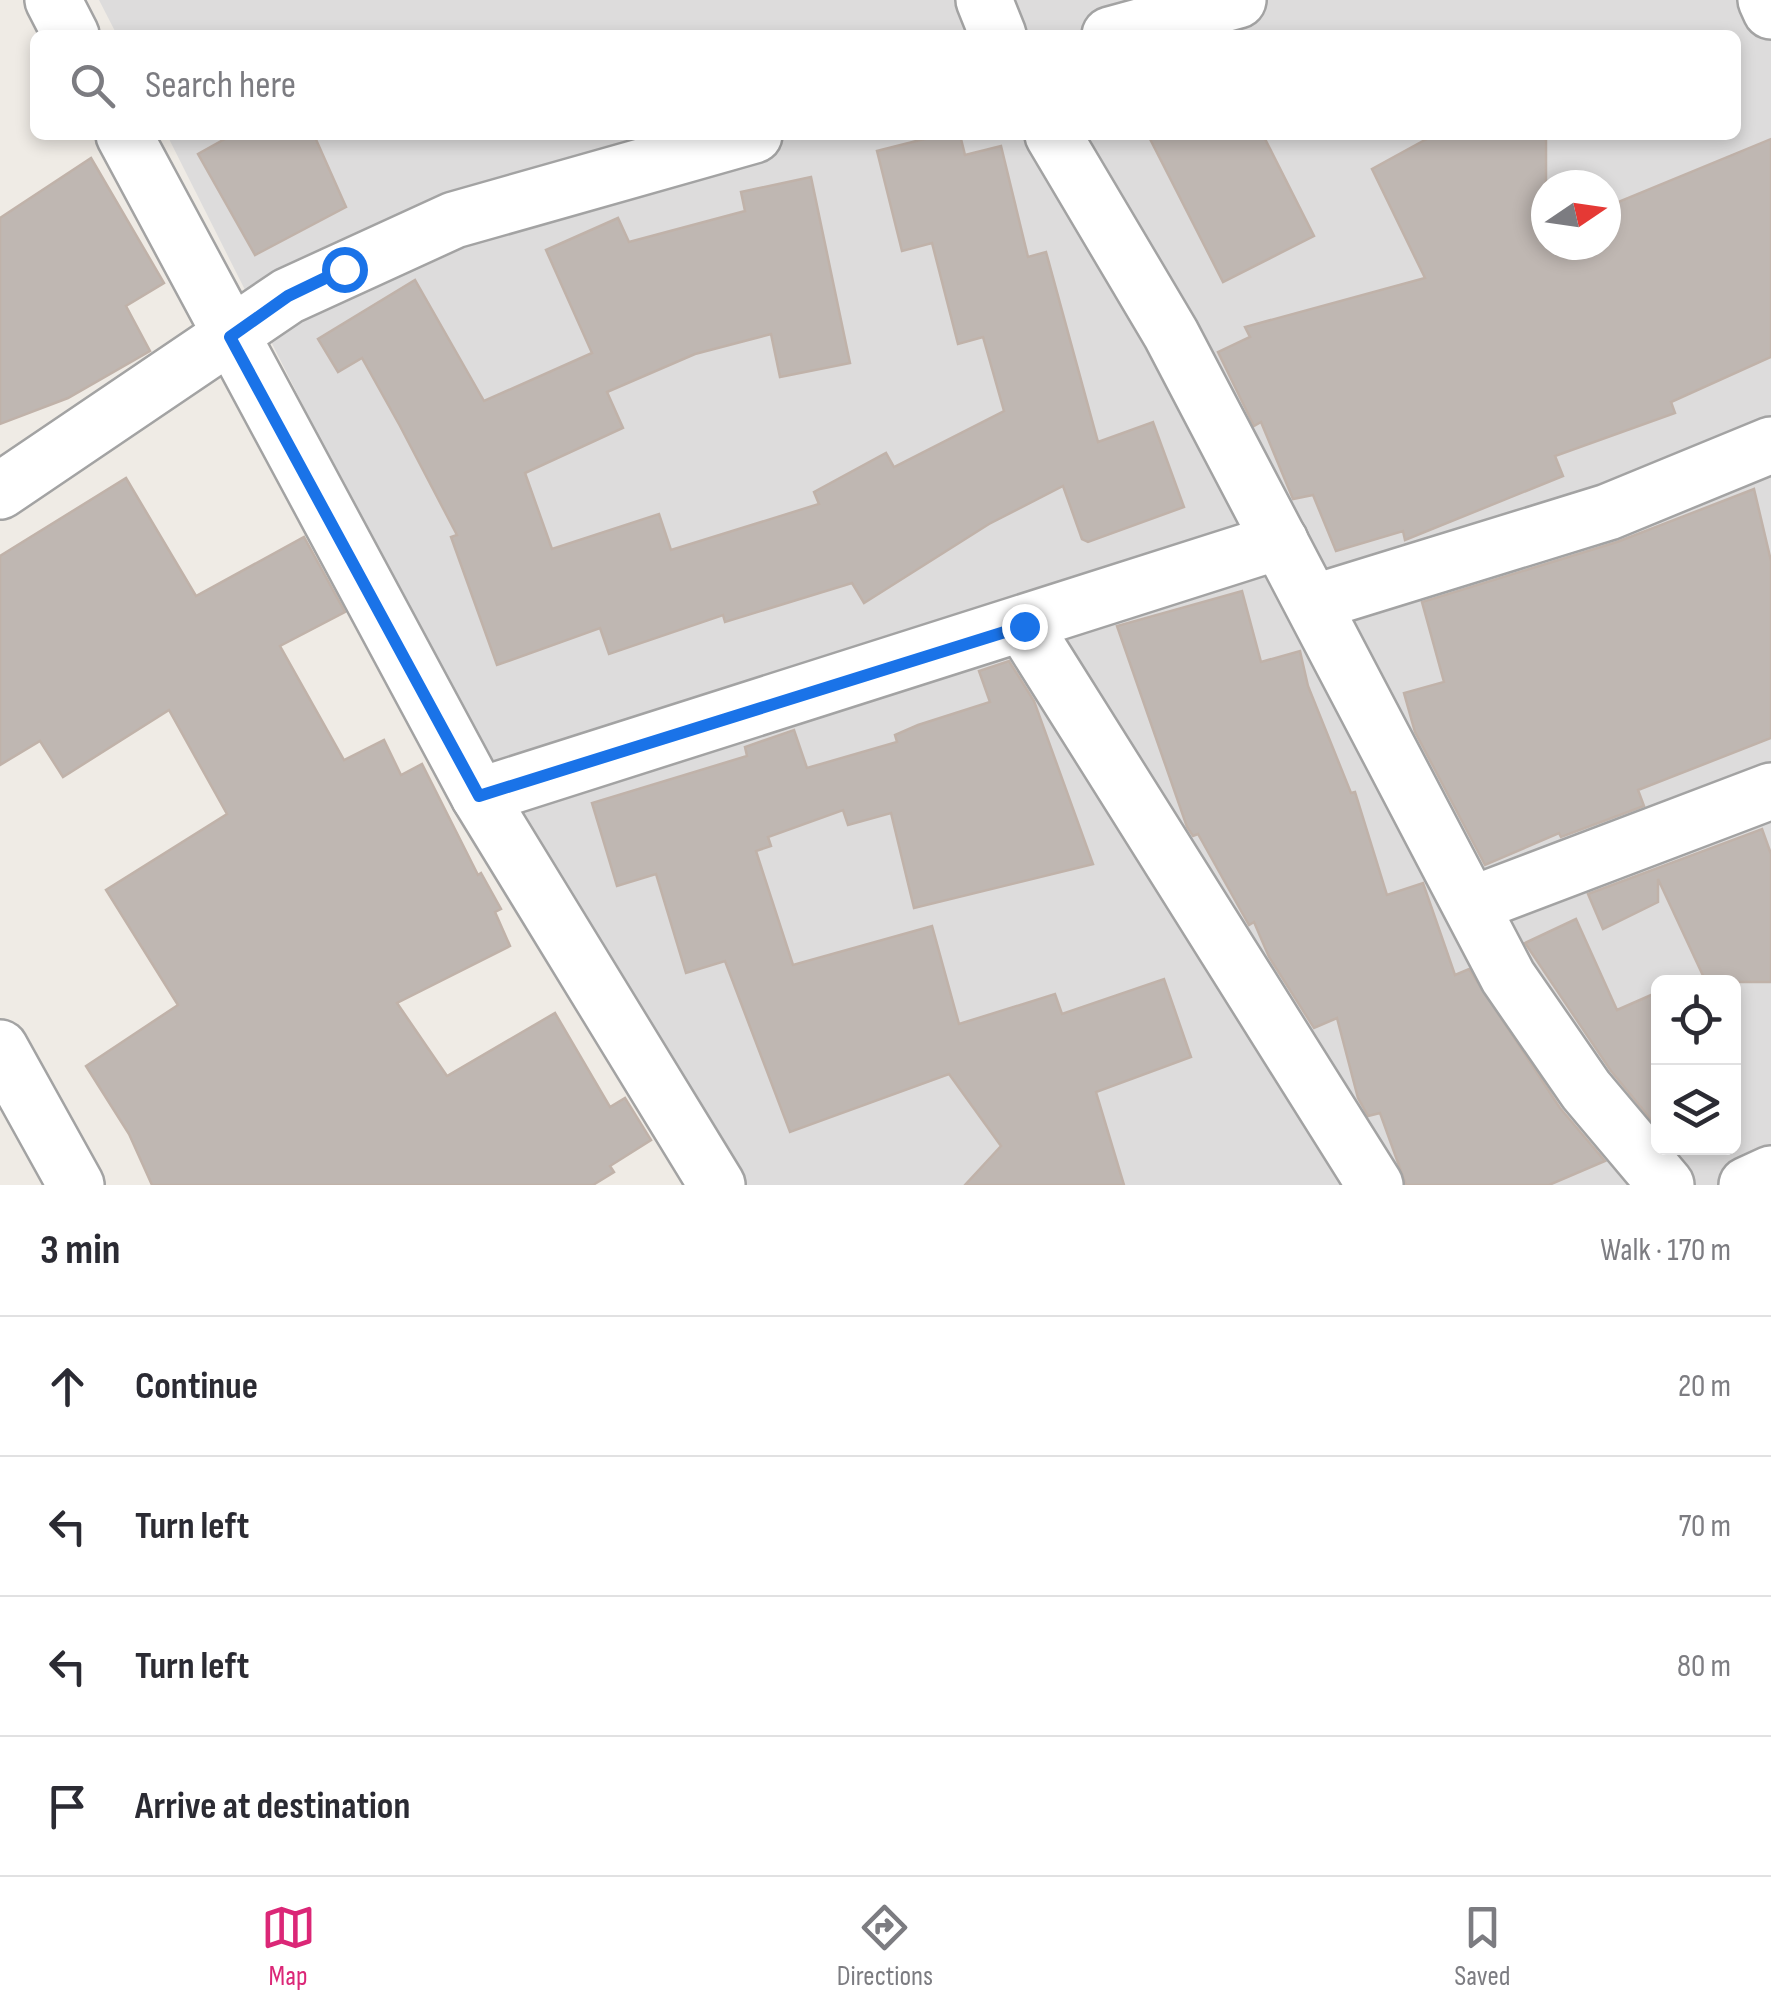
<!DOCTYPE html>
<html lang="en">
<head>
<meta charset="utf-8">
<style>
	body { margin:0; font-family:"Sofia Sans Condensed",sans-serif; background:#f2f2f3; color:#2b2b33 }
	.controls { position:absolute; right:30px; bottom:30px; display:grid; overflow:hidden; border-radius:15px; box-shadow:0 5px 15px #0003 }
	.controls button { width:90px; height:90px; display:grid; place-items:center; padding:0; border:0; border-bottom:2px solid #e1e1e2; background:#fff; color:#2b2b33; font:50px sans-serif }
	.compass { position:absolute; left:1531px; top:170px; width:90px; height:90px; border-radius:50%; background:#fff; box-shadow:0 5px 15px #0003; rotate:77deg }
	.stop { position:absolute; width:30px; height:30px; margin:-22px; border:8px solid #1a73e8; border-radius:50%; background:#fff }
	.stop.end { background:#1a73e8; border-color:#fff; box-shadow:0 2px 10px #0008 }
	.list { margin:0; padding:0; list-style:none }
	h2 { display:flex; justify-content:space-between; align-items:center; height:130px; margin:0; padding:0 40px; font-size:42px }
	h2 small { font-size:32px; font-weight:400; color:#7c7c81 }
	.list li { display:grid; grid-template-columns:65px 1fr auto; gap:30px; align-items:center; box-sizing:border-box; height:140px; padding:0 40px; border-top:2px solid #e1e1e2 }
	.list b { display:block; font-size:38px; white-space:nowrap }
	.list em { font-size:32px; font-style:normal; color:#7c7c81 }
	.icon { flex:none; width:55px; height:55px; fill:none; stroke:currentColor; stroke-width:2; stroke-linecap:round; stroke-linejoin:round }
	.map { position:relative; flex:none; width:1771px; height:1185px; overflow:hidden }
	.search { position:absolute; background:#fff; box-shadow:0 5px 15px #0003; left:30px; right:30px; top:30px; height:110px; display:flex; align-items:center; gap:25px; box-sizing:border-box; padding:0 35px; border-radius:15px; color:#7c7c81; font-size:38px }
	.sheet { height:690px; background:#fff }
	nav { display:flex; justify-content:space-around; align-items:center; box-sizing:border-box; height:140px; border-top:2px solid #e1e1e2; background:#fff; font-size:28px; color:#7c7c81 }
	nav a { display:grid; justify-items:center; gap:5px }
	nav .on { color:#db2777 }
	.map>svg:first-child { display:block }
	.residential { fill:#dddcdc; fill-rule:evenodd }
	.building { fill:#bfb7b2; stroke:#c0b2a9; stroke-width:2.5 }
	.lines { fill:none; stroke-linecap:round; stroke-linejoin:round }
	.street-casing { stroke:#a3a3a3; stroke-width:60 }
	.street { stroke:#fff; stroke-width:55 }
	.route { stroke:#1a73e8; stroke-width:12 }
</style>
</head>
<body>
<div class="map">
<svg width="1771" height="1185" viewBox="0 0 1771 1185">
	<rect width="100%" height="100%" fill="#efebe5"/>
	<!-- residential -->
	<path class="residential" d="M99,0h1672v1185h-1025l-211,-319 -368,-731h1569v-100h-1619zM1546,185h60v60h-60zM1658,982h76v166h-76z"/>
	<!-- building -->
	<g class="building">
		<path d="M232,135h82l32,72 -91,48 -57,-101z"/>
		<path d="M940,135h20l5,20 36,-9 27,111 18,-5 52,190 55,-20 31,85 -96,35 -6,-3 -19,-53 -74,38 -125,79 -12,-20 -127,39 -2,-7 -114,39 -9,-26 -103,37 -46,-128 6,-2 -57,-109 -38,-68 -24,14 -20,-33 97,-59 69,121 108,-48 -46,-103 72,-32 11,24 116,-31 -4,-19 70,-15 39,186 -70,14 -9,-43 -76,20 -88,38 16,36 -98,45 27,76 107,-35 12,36 148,-46 -5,-12 72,-39 8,14 110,-56 -21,-74 -25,7 -26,-101 -30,8 -25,-100z"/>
		<path d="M1148,135h115l51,101 -91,46z"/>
		<path d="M1434,135h112v110h60v-38l165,-68v218l-100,45 4,11 -120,43 8,20 -158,64 -2,-9 -67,20 -23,-56 -20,4 -32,-77 -7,4 -36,-74 32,-15 -5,-10 180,-49 -53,-109z"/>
		<path d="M91,158l73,125 -38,23 24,45 -82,47 -68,26v-206z"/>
		<path d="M126,478l70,118 108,-59 41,75 -65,34 64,114 40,-20 17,35 21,-11 56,111 3,-2 20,36 -6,3 15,34 -113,57 50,73 108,-63 55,94 15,-9 26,42 -41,26 4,6 -21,13h-441l-23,-51 -43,-68 92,-61 -72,-115 121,-76 -58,-104 -106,67 -23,-36 -40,24v-209z"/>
		<path d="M1754,489l17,72v177l-133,52 6,16 -83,31 -2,-4 -74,32 -70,-133 -11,-39 40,-11 -22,-80 195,-60z"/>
		<path d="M1242,591l19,71 39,-11 8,35 43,107 4,-1 32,103 36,-12 32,92 14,-6 91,139 45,53 -56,24h-143l-26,-72 -12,3 -10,-18 -21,-80 -23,10 -45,-71 -15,-35 -5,3 -51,-91 -5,2 -6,-9 -70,-201z"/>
		<path d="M1009,661l25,40 59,163 -179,44 -23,-95 -43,12 -5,-15 -75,27 3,9 -15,5 37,114 139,-39 27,98 96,-30 7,20 102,-35 27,78 -95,35 28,93h-159l36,-39 -52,-72 -159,58 -65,-171 -39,12 -30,-99 -39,12 -25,-83 155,-47 -2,-9 49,-17 13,38 90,-26 -2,-7 23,-10 72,-23 -11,-31z"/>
		<path d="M1762,829l9,25v128h-65l-48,-103v23l-55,27 -15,-35z"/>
		<path d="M1576,919l41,91 41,-18v136l-47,-57 -86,-128z"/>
	</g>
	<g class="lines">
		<defs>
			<g id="street">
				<path d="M53,0l18,35"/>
				<path d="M984,0l14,35"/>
				<path d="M1766,0l5,11"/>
				<path d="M1110,35l128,-35"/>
				<path d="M124,135l355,661 238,389"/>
				<path d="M1053,135l118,199 337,643 78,113 80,95"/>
				<path d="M0,491l288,-195 166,-76 300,-85"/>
				<path d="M1313,603l295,-91 163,-67"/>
				<path d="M1024,626l351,559"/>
				<path d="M479,796l801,-255"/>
				<path d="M1471,905l300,-114"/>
				<path d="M0,1048l76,137"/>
				<path d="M1747,1185l24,-11"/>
			</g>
		</defs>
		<!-- street casing -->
		<use href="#street" class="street-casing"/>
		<!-- street -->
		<use href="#street" class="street"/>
	</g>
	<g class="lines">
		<!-- route -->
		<path class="route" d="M344,269l-56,27 -58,41 249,459 545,-170"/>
	</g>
</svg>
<div class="controls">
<button><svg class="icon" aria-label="locate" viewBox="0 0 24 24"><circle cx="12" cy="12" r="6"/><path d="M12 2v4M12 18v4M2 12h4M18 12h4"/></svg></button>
<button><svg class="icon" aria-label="layers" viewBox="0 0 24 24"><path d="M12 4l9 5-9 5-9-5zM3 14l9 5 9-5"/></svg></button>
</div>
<svg class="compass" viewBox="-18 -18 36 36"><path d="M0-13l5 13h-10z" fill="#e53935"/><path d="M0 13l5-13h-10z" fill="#7c7c81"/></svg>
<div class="stop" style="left:344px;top:269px"></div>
<div class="stop end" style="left:1024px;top:626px"></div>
<div class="search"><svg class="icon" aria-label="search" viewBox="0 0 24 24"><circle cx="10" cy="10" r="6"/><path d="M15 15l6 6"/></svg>Search here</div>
</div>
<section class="sheet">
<h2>3 min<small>Walk · 170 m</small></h2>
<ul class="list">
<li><svg class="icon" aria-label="ahead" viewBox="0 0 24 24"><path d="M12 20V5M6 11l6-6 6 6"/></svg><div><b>Continue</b></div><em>20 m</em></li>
<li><svg class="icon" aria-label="left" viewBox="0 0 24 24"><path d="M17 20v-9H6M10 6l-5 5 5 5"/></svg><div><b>Turn left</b></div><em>70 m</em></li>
<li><svg class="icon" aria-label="left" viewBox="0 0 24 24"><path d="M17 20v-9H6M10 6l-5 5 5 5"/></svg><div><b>Turn left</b></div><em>80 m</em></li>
<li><svg class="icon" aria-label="arrive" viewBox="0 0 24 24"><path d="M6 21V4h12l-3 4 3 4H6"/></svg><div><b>Arrive at destination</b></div></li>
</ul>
</section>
<nav>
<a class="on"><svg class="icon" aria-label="map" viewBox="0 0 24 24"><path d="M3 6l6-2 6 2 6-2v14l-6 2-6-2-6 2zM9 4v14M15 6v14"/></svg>Map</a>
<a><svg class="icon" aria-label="directions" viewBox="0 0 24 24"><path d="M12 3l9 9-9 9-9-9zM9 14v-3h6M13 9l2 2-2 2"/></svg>Directions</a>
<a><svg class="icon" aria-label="saved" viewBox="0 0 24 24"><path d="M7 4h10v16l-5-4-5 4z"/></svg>Saved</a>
</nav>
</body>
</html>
